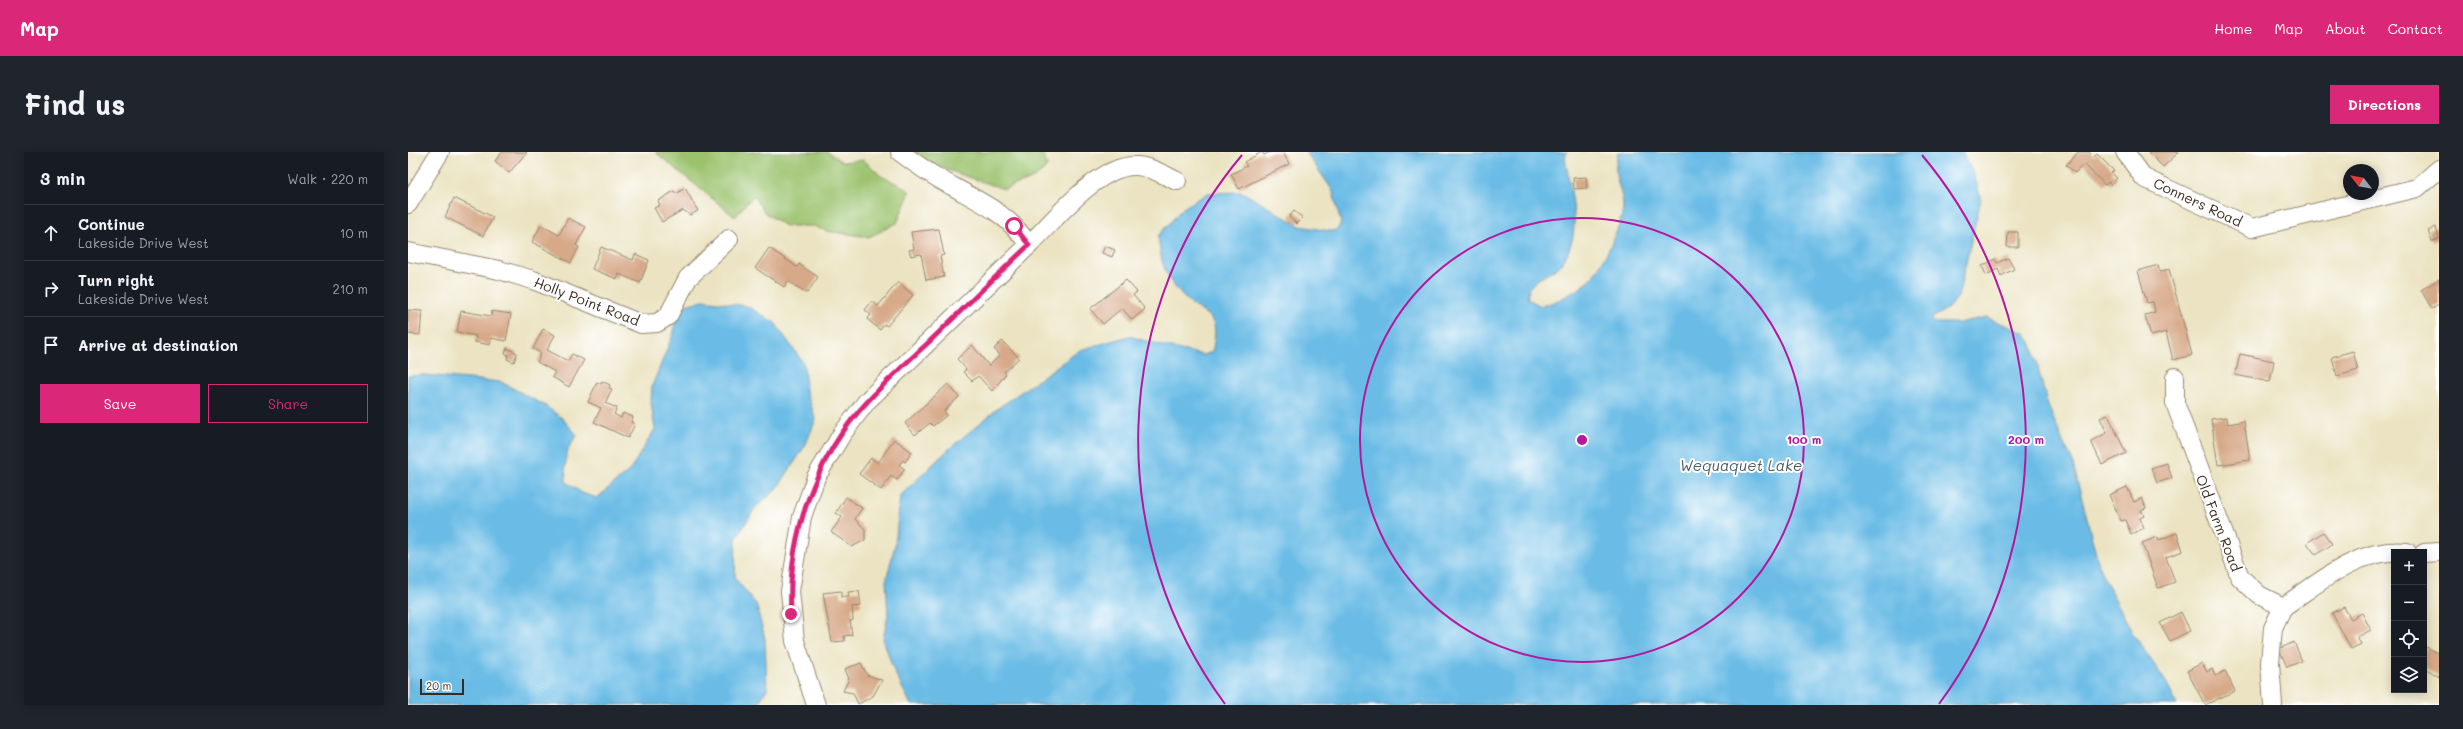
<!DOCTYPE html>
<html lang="en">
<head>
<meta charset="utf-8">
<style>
	body { margin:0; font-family:Mali,sans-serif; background:#20242c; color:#f1f3f6 }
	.controls { position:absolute; right:12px; bottom:12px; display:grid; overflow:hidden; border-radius:0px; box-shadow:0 2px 10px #0003 }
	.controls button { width:36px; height:36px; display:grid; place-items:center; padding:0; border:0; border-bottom:1px solid #363941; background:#171b24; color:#f1f3f6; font:20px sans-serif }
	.compass { position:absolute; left:1935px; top:12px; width:36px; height:36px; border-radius:50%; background:#171b24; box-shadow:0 2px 10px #0003; rotate:301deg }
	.scale { position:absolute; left:12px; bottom:10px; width:44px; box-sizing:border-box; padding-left:4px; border:2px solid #3b2a1e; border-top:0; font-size:11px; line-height:14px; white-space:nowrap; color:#3b2a1e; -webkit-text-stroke:3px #fff; paint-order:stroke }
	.stop { position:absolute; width:12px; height:12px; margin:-9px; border:3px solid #db2777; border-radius:50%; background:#fff }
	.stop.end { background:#db2777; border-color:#fff; box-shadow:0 1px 4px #0008 }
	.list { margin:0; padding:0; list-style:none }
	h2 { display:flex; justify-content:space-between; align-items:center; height:52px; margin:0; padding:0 16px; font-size:17px }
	h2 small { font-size:13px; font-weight:400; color:#9ea1a6 }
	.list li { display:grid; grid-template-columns:26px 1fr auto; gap:12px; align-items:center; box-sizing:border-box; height:56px; padding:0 16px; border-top:1px solid #363941 }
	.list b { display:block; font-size:15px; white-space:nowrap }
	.list p { margin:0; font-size:13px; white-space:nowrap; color:#9ea1a6 }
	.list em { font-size:13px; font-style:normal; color:#9ea1a6 }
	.actions { display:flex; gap:8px; padding:12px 16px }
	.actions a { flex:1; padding:9px 0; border:1px solid #db2777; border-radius:0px; text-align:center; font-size:14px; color:#db2777 }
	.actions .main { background:#db2777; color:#fff }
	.icon { flex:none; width:22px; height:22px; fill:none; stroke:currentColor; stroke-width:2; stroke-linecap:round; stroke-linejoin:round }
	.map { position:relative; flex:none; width:2031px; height:553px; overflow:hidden; border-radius:0px }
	header { display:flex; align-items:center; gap:24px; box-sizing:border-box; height:56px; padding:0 20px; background:#db2777; color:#fff }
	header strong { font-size:19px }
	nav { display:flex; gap:22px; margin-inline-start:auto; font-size:14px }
	.intro { display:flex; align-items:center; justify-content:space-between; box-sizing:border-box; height:96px; padding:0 24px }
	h1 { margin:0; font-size:28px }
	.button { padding:10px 18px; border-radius:0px; background:#db2777; color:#fff; font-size:14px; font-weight:700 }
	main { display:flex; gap:24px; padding:0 24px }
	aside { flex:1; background:#171b24; border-radius:0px; box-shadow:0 2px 10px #0003 }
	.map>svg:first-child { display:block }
	.green { fill:#9bc26d; stroke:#6b7646 }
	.water { fill:#6bbce6; stroke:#537382 }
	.building { fill:#d7a988 }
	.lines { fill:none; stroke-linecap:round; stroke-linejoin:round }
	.minor-casing { stroke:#938670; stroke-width:20 }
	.minor { stroke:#fff; stroke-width:18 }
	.route { stroke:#db2777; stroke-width:5 }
	.ring { fill:none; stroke:#b5179e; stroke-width:2 }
	.labels { text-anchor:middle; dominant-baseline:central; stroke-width:4; stroke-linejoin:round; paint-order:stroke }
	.street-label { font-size:14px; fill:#3b2a1e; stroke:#fff }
	.water-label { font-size:15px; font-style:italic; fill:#4c5d64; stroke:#fff }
	.centre { fill:#b5179e; stroke:#fff; stroke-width:2 }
	.ring-label { font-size:12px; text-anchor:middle; font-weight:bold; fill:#b5179e; stroke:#fff; stroke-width:4; stroke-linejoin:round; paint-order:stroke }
</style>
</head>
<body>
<header>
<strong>Map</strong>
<nav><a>Home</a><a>Map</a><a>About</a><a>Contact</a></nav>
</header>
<div class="intro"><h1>Find us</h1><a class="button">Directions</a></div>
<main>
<aside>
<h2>3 min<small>Walk · 220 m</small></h2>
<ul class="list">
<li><svg class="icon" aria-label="ahead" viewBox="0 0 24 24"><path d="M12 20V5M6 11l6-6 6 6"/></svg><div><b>Continue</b><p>Lakeside Drive West</p></div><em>10 m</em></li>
<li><svg class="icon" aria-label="right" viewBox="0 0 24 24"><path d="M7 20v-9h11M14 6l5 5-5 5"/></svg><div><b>Turn right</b><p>Lakeside Drive West</p></div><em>210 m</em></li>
<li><svg class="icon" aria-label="arrive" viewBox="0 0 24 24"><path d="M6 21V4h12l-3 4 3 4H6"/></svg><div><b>Arrive at destination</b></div></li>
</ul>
<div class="actions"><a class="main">Save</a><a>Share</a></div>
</aside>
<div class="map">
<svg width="2031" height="553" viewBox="0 0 2031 553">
	<rect width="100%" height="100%" fill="#fff"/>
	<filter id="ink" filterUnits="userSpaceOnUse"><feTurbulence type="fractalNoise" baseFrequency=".025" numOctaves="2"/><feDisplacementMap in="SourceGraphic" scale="8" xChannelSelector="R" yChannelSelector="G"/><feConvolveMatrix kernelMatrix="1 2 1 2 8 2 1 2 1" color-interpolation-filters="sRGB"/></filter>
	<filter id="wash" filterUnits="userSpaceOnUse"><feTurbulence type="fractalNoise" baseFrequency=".012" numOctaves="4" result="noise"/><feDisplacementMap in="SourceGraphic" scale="16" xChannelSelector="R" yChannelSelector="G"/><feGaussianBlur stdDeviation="0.9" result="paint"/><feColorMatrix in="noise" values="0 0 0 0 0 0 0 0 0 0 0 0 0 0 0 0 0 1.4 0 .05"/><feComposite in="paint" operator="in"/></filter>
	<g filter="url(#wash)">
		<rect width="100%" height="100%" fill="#ebe3c1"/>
		<!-- green -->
		<g class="green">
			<path d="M247,0h173l14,10 22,-2 17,16 23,11 6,5 -13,31 -28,14 -43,-6 -12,-5h-29l-20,-13 -12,-17 -18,21z"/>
			<path d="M506,0h122l8,3 3,11c-8,14 -29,17 -43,23l-68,-23z"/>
		</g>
		<!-- water -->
		<g class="water">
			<path d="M898,0h261l-2,5c4,29 15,63 5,90 -2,5 -5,12 -9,17 -10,12 -36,15 -33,35l13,7c16,-4 33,-13 46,-23 14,-13 34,-56 36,-74 1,-13 -6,-24 -7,-36 -1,-6 1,-15 2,-21h344l12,23 7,24 -23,98 -10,11 -17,11 5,4h23l27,-6 39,16 7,11 15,59 16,39 9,18 28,110 32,62 34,50 11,23h-1266l-17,-34 -11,-32 5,-24 -2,-34 9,-36 5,-49 49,-47 48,-40 83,-59 49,-14 38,11 37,8 8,-3c11,-44 -11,-33 -33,-60 -16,-18 -18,-33 -21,-56l25,-28 25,-15 34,-1 58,34 30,5 7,-1 4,-7 -8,-32z"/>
			<path d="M295,148l44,6 28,17 29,41 2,27 10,28 -11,27 -28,43 -22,19 -19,31 -1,39 21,26 9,35 2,50 -10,16h-349v-329l16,-1 77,7 43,23 18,13 15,17c-13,16 -12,28 -11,47l16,11 15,5 33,-28 25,-41 -4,-26 1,-17 22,-54 2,-16 6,-10z"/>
		</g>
		<g id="blocks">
			<!-- building -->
			<g class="building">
				<path d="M94,0h25l-18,21 -14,-12z"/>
				<path d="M854,0l2,3 6,-3h13l6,12 -50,25 -8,-15 16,-8 -3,-4z"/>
				<path d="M1670,0h11l5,5 3,-3 17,17 -3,2 6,5 -6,7 -2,-3 -4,3 -21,-21 -9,9 -9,-8z"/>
				<path d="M1740,0h31l-16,15z"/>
				<path d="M1178,25l1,11 -13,1 -1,-11z"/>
				<path d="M277,36l13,23 -8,4 -7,-5 -21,12 -8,-14 6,-3 -2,-4 16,-10 2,3z"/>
				<path d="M46,46l39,19 -10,19 -38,-19z"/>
				<path d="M886,59l9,7 -6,6 -8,-7z"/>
				<path d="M160,66l18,9 -10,18 3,2 -8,16 -39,-21 9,-17 18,10z"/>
				<path d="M2028,75l3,12 -7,3 -4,-11z"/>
				<path d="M531,77l5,26 -4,1 4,21 -18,3 -5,-26 -10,2 -2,-6 5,-1 -3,-17z"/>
				<path d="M1600,80h10v15h-11z"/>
				<path d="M697,94l10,4 -3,7 -10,-4z"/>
				<path d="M193,95l32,13 2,-6 14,6 -9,23 -21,-9 -2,5 -25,-10z"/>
				<path d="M361,96l28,19 2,-3 19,13 -11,16 -19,-12 -4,6 -29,-19z"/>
				<path d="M1600,106l6,11 -13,7 -3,-7 -12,6 -4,-9 13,-7 2,4z"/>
				<path d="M1750,113l2,7 9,-3 23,86 -19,5 -7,-28 -15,4 -6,-21 10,-3 -2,-10 -6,1 -9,-32z"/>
				<path d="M2031,127v26l-7,4 -11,-19z"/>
				<path d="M718,128l11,12 -4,3 12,14 -13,11 -10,-12 -19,16 -13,-15z"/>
				<path d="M490,130l15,13 -26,31 -3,-2 -4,6 -13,-11 4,-4 -6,-5 7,-9 6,5z"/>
				<path d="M0,158l14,1 -2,24 -12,-1z"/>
				<path d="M53,159l30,5 1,-5 19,3 -5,27 -15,-3 -1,7 -15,-3 1,-6 -19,-4z"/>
				<path d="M135,177l12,6 -8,15 21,11 4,-7 12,6 -15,27 -17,-10 3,-5 -18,-10 4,-9 -8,-4z"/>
				<path d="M594,189l17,17 -15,14 2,2 -14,17 -14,-15 -6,5 -9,-9 3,-3 -9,-10 15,-14 17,21 11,-11 -6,-6z"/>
				<path d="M99,196l10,5 -3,9 -7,-3 1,-4 -3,-2z"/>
				<path d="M1945,199l5,19 -21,6 -5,-19z"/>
				<path d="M1832,202l34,7 -4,21 -35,-7z"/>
				<path d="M194,229l8,4 -1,3 3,1 -7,14 12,5 -3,6 7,4 2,-5 10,4 -2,5 4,2 -7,14 -34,-16 7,-14 -13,-6 9,-20 4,2z"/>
				<path d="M540,232l11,13 -15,14 3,4 -14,11 -3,-3 -15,12 -10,-12z"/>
				<path d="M1700,263l18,38 -24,12 -11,-24 16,-8 -7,-15z"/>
				<path d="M1819,265l1,7 16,-3 6,39 -32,5 -7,-46z"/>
				<path d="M486,287l18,13 -7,10 -2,-2 -4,5 6,4 -8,11 -6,-4 -10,14 -22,-16 12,-16 7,5z"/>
				<path d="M1759,311l5,15 -15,5 -6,-15z"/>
				<path d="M1719,335l7,15 8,-4 4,10 -5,2 3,6 -4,2 4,10 -13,6 -6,-14 -4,1 -12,-26z"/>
				<path d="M438,345l16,11 -7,11 10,10v11l-13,7 -21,-15 11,-15 -6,-4z"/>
				<path d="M1915,380l9,12 -16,11 -9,-12z"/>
				<path d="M1769,381l6,18 -17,6 9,25 -17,6 -16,-45 16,-6 1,3z"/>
				<path d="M433,439v6h8l-1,-5 11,-1 2,15 -9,1 1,13 -3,1 2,14 -8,1 1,5 -13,1 -9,-49z"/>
				<path d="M1936,455l7,12 11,-6 9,17 -14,7 4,7 -10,5 -19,-36z"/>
				<path d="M1773,460l9,19 -20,10 -10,-18z"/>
				<path d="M1886,490l8,19 -15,6 -8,-18z"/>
				<path d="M2019,495l12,7v23l-15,-10v-16z"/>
				<path d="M453,511l6,12 15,5 -9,16 -15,8 -5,-11 -10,-2 6,-12 -4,-10z"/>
				<path d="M1794,511l5,9 5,-3 3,7 10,-5 10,20 -30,14 -18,-34z"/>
			</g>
		</g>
	</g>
	<g filter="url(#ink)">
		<use href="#blocks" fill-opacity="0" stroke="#938670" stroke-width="1"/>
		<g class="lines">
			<defs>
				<g id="minor">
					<path d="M1717,0l19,26 108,50 165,-40 22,-19"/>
					<path d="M0,52l32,-52"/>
					<path d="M621,93c25,-24 70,-82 108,-79 14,1 27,9 40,15"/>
					<path d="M0,100l91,18 34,10 108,44 16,-1 11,-7 20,-38 41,-39"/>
					<path d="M1767,225v26l65,174 19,18 24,12c37,-25 76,-60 124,-55"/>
					<path d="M2016,401l15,-1"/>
					<path d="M408,553l-21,-64 -5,-50 12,-74 14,-40 26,-43 25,-33 162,-156c-22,-32 -45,-41 -77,-59 -19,-10 -35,-21 -52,-34"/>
					<path d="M1865,553l-3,-42 3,-35 10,-21"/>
				</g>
			</defs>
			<!-- minor casing -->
			<use href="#minor" class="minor-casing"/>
			<!-- minor -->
			<use href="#minor" class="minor"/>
		</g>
	</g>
	<g class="lines" filter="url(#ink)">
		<!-- route -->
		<path class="route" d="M383,462c-4,-77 24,-157 77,-213 19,-21 40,-40 61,-59 33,-32 66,-65 100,-97l-15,-19"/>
	</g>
	<!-- distance rings -->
	<g class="ring">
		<circle cx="1174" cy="288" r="222"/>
		<path d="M817 552A444 444 0 0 1 834 3M1514 3A444 444 0 0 1 1531 552"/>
	</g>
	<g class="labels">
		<!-- street labels -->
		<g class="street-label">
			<text transform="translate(1790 50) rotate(25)">Conners Road</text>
			<text transform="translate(179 149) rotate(21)">Holly Point Road</text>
			<text transform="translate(1811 371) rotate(69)">Old Farm Road</text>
		</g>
		<!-- water labels -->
		<g class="water-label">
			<text x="1333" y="313">Wequaquet Lake</text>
		</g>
	</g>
	<circle cx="1174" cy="288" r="6" class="centre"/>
	<g class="ring-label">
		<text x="1396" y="292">100 m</text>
		<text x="1618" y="292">200 m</text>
	</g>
</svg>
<div class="controls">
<button>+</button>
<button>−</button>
<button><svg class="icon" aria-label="locate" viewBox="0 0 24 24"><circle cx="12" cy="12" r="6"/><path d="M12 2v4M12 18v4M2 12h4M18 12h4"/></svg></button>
<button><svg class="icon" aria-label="layers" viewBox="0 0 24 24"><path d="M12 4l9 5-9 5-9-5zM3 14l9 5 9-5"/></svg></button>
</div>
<svg class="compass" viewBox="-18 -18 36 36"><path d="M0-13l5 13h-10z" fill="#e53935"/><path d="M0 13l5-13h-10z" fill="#9ea1a6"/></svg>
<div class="scale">20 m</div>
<div class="stop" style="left:606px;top:74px"></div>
<div class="stop end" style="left:383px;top:462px"></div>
</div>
</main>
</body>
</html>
